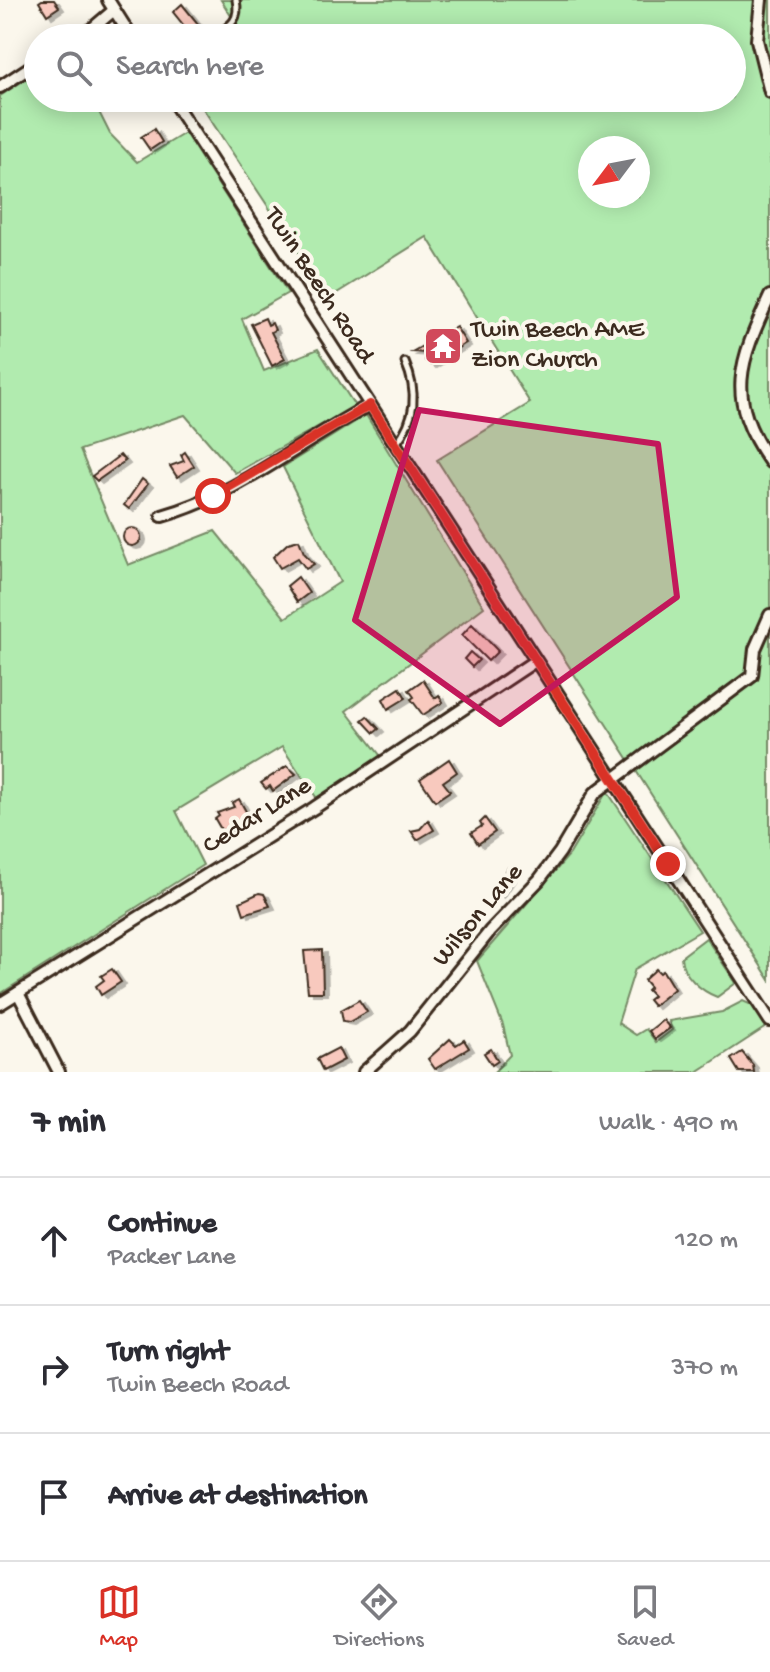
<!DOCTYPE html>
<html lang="en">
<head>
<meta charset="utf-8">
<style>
	body { margin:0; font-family:"Gochi Hand",sans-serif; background:#f2f2f3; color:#2b2b33 }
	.compass { position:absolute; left:578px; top:136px; width:72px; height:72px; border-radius:50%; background:#fff; box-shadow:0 4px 20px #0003; rotate:238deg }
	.stop { position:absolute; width:24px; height:24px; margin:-18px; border:6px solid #d93025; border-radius:50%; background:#fff }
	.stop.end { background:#d93025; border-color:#fff; box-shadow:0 2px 8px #0008 }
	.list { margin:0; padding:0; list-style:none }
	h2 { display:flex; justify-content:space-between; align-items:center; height:104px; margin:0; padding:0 32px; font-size:34px }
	h2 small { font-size:26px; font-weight:400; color:#7c7c81 }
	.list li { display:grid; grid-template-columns:52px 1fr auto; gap:24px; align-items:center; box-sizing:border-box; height:128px; padding:0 32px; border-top:2px solid #e1e1e2 }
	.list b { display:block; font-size:30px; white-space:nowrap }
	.list p { margin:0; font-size:26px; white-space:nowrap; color:#7c7c81 }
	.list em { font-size:26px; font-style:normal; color:#7c7c81 }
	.icon { flex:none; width:44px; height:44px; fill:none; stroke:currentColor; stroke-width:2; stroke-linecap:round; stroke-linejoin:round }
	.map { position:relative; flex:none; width:770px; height:1072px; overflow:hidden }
	.search { position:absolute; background:#fff; box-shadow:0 4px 20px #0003; left:24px; right:24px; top:24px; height:88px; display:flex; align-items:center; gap:20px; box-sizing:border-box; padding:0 28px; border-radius:44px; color:#7c7c81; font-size:30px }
	.sheet { height:488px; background:#fff }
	nav { display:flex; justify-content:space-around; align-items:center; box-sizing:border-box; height:112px; border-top:2px solid #e1e1e2; background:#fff; font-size:22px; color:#7c7c81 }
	nav a { display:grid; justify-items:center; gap:4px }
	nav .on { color:#d93025 }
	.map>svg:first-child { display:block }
	.green { fill:#b1ebaf; stroke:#768a66; stroke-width:2; fill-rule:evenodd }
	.building { fill:#f8c9be; stroke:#3b2a1e; stroke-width:2; filter:url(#shadow) }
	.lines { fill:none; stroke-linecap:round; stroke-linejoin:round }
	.lane-casing { stroke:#3b2a1e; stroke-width:11 }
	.street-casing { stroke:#3b2a1e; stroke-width:16 }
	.lane { stroke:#fbf7ec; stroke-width:5 }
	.street { stroke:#fbf7ec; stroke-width:10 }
	.route { stroke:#d93025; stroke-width:10 }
	.marked { fill:#c2185b; fill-opacity:0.2; stroke:#c2185b; stroke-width:6; stroke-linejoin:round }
	.labels { text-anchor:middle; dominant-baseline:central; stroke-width:8; stroke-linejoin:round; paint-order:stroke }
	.street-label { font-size:26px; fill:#3b2a1e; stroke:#fbf7ec }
	.poi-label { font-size:26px; fill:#3b2a1e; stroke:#fbf7ec; text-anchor:start }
</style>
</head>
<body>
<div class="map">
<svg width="770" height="1072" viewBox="0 0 770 1072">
	<defs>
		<filter id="shadow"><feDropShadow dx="5" dy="3" stdDeviation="0" flood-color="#0004"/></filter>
	</defs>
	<rect width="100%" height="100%" fill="#fbf7ec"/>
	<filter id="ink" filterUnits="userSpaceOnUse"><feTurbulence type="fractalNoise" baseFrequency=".0125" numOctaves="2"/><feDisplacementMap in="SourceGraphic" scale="16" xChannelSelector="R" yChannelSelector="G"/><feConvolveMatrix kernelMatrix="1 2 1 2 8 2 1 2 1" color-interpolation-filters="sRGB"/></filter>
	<g filter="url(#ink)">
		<!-- green -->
		<g class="green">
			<path d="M221,0h549v980l-333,-520 93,-57 -103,-166 -98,61 -133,-200h536v-60h-487zM590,148h48v48h-48z"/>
			<path d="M38,71v27h54l18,36 27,28 48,-29 103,160 -46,26 22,52 54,-22 37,57 -120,67 -50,-58 -105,35 48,115 87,-34 70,87 55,-36 -57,-115 83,-52 118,192 -138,104 37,48 -65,41 -36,-53 -106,64 27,54 -203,129v-898z"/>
			<path d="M607,791l93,140 -65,38 -17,54 18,12 10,-6 10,13 16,-12 -3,-9 53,-9 21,-11 11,5 12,21 -69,45h-203l16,-17 -7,-30 -26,-64 93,-107z"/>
			<path d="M706,938l30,45 -19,14c-16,-6 -35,-22 -36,-40z"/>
		</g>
		<!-- building -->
		<g class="building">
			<path d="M42,0h12l5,7 -12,8 -8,-13z"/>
			<path d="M182,4l17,21 -10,7 -16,-20z"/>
			<path d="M154,129l8,13 -12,8 -9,-13z"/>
			<path d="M265,318l3,7 4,-2 3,7 -4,2 14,27 -13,7 -21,-42z"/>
			<path d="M456,327l10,16 -35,22 -6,-5 1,-7 -14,-1z"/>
			<path d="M185,452l9,14 -17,11 -7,-11 14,-5 -3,-6z"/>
			<path d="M120,455l5,6 -28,20 -5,-5z"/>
			<path d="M142,479l6,5 -19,25 -5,-4z"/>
			<circle cx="132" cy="537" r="9"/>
			<path d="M299,540l5,13 10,11 -8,5 -8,-11 -18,10 -7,-11 15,-14z"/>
			<path d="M298,577l11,16 -12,9 -10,-16z"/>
			<path d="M472,624l26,27 -10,10 -26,-26z"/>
			<path d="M470,652l9,8 -7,7 -8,-8z"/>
			<path d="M423,680l12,18 4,-3 4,7 -20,13 -12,-16 3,-2 -5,-7z"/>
			<path d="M400,688l6,10 -18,11 -5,-10z"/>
			<path d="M367,716l12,13 -5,4 -12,-13z"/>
			<path d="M449,759l8,13 -14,10 7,9 -15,10 -15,-22z"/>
			<path d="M287,766l9,8 -23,17 -3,-5 -4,3 -5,-6z"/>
			<path d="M239,799l9,16 -26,16 -7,-12 4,-3 -2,-3 17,-6 -2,-4z"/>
			<path d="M485,818l10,14 -17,12 -7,-11 11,-7 -2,-3z"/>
			<path d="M428,820l6,10 -17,10 -6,-9 9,-2z"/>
			<path d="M508,868l6,4 -15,23 -6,-4z"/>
			<path d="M259,893l5,1 6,12 -26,8 -4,-12z"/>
			<path d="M322,950l1,42h-15l-4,-41z"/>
			<path d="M112,969l9,13 -20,13 -5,-9 8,-6 -3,-4z"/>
			<path d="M656,969l4,4 3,-2 11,18 -21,17 -5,-6 5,-4 -6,-6 3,-3 -6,-7z"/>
			<path d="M359,1000l8,12 -18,10 -6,-1 -2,-11z"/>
			<path d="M663,1020l7,8 -15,11 -6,-8z"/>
			<path d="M450,1039l6,6 8,-5 5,8 -34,21 -7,-10z"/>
			<path d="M338,1048l6,12 -21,11 -6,-12z"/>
			<path d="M491,1049l7,12 -6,4 -8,-12z"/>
			<path d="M742,1052l11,13 1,7h-15l-8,-13z"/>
		</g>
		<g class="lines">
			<defs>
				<g id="lane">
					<path d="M211,38c17,-11 30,-16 25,-38"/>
					<path d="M396,444c20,-26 22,-52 9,-82"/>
				</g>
				<g id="street">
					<path d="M108,0l24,38"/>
					<path d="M761,0l-4,40 13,52"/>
					<path d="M81,38l33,-28"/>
					<path d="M0,87l38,-25"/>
					<path d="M171,98l599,923"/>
					<path d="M770,296c-31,67 -45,101 0,166"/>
					<path d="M162,516c76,-21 139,-75 208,-111"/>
					<path d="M18,993l41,79"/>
					<path d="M0,1004l314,-196 221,-147"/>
					<path d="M364,1072l46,-41 80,-100 49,-51 21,-28 35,-59 157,-117 3,-27 15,-34"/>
				</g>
			</defs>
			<!-- lane casing -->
			<use href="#lane" class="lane-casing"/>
			<!-- street casing -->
			<use href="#street" class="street-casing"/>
			<!-- lane -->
			<use href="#lane" class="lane"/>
			<!-- street -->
			<use href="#street" class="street"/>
		</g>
	</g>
	<g class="lines" filter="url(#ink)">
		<!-- route -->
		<path class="route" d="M213,496l157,-91 298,459"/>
	</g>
	<!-- marked area -->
	<path class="marked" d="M419,410l239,34 19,153 -177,127 -145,-104z"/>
	<!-- icons -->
	<defs>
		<symbol id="temple-square" viewBox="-11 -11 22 22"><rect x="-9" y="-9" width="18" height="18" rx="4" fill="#d1495b" stroke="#fbf7ec"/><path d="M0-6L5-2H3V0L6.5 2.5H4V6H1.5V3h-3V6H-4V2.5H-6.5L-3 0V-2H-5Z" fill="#fff"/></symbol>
	</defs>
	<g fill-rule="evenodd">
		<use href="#temple-square" x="421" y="324" width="44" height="44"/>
	</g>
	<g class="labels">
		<!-- street labels -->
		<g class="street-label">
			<text transform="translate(318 286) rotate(57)">Twin Beech Road</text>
			<text transform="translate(258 817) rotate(-32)">Cedar Lane</text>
			<text transform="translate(479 916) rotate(-50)">Wilson Lane</text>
		</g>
		<!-- poi labels -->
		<g class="poi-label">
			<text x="471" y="331">Twin Beech AME<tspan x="471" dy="30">Zion Church</tspan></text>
		</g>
	</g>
</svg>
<svg class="compass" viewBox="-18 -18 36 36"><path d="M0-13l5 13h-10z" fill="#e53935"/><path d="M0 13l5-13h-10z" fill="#7c7c81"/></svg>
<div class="stop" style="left:213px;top:496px"></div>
<div class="stop end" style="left:668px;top:864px"></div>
<div class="search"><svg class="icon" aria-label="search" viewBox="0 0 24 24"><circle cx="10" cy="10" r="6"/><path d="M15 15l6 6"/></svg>Search here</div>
</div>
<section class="sheet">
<h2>7 min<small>Walk · 490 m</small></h2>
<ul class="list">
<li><svg class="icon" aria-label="ahead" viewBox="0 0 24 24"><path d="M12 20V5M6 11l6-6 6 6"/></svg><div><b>Continue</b><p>Packer Lane</p></div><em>120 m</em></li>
<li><svg class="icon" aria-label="right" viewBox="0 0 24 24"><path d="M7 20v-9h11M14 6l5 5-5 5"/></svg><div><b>Turn right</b><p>Twin Beech Road</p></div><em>370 m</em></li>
<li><svg class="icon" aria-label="arrive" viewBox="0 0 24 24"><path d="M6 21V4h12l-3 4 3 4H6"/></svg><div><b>Arrive at destination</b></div></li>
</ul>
</section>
<nav>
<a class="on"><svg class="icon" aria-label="map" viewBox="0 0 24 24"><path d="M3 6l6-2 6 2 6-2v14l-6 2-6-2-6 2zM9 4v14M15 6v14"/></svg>Map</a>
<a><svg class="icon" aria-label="directions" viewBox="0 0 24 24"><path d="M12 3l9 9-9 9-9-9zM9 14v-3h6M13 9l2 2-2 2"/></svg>Directions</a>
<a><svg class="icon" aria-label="saved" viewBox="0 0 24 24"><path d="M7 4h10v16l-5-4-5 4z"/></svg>Saved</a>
</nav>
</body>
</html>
